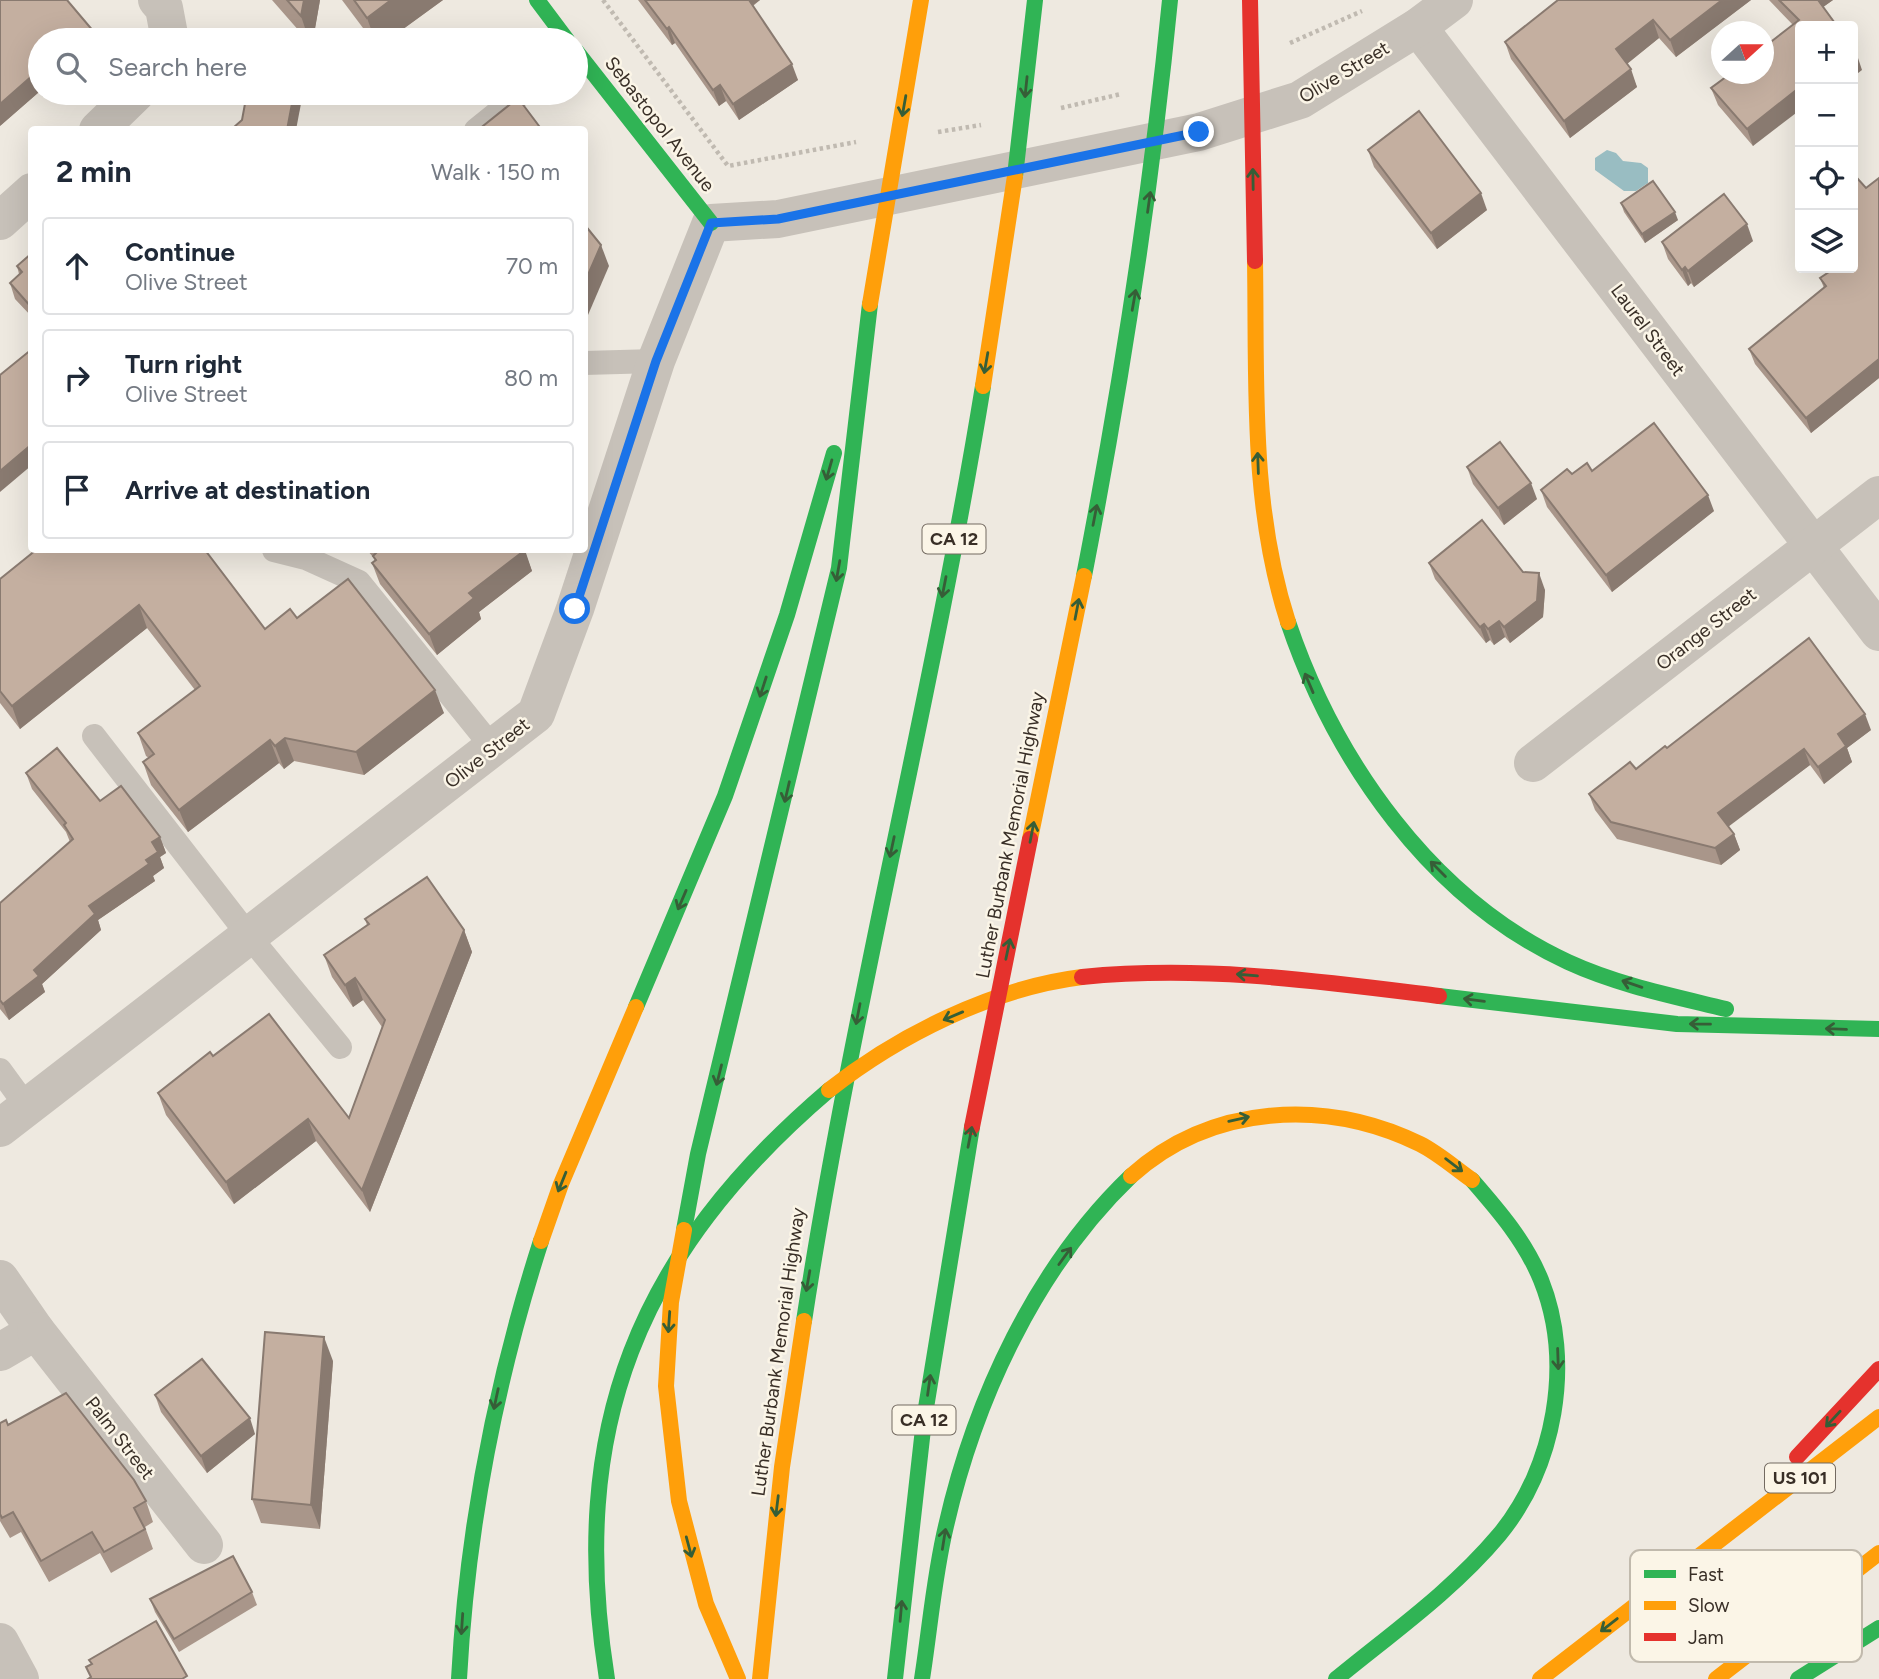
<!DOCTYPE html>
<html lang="en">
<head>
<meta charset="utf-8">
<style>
	body { margin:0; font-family:Figtree,sans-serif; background:#f2f2f3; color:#1f2937 }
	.controls { position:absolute; right:21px; top:21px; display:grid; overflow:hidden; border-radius:7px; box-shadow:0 7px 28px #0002 }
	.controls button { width:63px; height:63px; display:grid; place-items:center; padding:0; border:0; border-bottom:2px solid #e0e1e3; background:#fff; color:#1f2937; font:35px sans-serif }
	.compass { position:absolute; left:1711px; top:21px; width:63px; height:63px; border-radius:50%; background:#fff; box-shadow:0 7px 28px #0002; rotate:69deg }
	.stop { position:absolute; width:21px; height:21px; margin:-16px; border:5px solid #1a73e8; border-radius:50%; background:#fff }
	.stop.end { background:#1a73e8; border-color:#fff; box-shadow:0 2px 7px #0008 }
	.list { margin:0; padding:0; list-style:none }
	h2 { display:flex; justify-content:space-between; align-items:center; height:91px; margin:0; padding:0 28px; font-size:30px }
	h2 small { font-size:23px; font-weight:400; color:#747a83 }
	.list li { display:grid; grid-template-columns:46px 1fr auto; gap:21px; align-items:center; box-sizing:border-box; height:98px; margin:0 14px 14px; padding:0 14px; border:2px solid #e0e1e3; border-radius:7px }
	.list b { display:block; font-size:26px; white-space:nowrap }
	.list p { margin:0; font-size:23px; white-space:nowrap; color:#747a83 }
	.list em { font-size:23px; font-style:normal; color:#747a83 }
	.icon { flex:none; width:38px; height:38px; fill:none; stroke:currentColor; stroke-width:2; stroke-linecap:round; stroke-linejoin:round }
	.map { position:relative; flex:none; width:1879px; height:1679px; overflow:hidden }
	.search { position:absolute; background:#fff; box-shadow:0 7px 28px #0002; left:28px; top:28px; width:560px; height:77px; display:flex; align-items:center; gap:18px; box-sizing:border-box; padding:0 24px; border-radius:38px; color:#747a83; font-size:26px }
	.panel { position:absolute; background:#fff; box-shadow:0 7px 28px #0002; left:28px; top:126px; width:560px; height:427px; border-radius:7px }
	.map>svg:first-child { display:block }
	.water { fill:#99bdc2 }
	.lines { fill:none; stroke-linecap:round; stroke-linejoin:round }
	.path { stroke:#c0bab1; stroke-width:4.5; stroke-dasharray:3.5 3.5; stroke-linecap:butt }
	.lane { stroke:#c7c1b9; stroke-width:24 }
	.street { stroke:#c7c1b9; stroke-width:38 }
	.fast { stroke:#30b455; stroke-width:16 }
	.slow { stroke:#ff9f0a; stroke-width:16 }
	.jam { stroke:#e5322d; stroke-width:16 }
	.wall { fill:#a9968a }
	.shaded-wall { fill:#897a70 }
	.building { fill:#c4afa0; stroke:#897a70; stroke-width:2 }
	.oneway { stroke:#365e37 }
	.route { stroke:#1a73e8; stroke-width:9 }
	.labels { text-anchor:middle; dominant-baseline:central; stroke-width:5; stroke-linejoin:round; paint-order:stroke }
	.shield { fill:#fbf5e7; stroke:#736a61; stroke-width:2 }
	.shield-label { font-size:18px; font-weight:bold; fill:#392f27 }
	.street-label { font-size:19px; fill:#392f27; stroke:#fbf5e7 }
	.key { fill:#fbf5e7; stroke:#c1baad; stroke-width:2 }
	.key-label { font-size:19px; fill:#392f27 }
</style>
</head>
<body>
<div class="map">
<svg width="1879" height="1679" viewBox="0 0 1879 1679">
	<rect width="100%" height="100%" fill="#eee9e0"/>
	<!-- water -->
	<path class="water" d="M1607,150l9,3 7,8 18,2 7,5v15l-12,8h-12l-29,-21v-12z"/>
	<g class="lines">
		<!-- path -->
		<g class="path">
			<path d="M603,0l125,166 128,-24"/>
			<path d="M1290,43l72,-32"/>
			<path d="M1061,108l60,-14"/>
			<path d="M938,132l43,-7"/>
		</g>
		<!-- lane -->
		<g class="lane">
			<path d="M476,130l46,-37"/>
			<path d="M584,363l72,-2"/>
			<path d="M274,550l32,8 53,24 134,166"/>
			<path d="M94,736l155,200 91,111"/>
			<path d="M0,1070l27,37"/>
		</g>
		<!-- street -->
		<g class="street">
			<path d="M157,0l7,8 6,32"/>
			<path d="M1418,27l461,605"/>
			<path d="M98,130l38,-37"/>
			<path d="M0,221l32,-29"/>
			<path d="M1533,763l346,-268"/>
			<path d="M0,1128l536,-414 39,-105 81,-248 55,-138 67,-4 421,-87 101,-32 118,-73 36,-27"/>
			<path d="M0,1279l36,52 -36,21"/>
			<path d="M36,1331l168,214"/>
			<path d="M0,1642l20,37"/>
		</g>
		<!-- fast -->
		<g class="fast">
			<path d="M537,0l30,40"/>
			<path d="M576,51l135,172"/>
			<path d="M1015,176l20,-176"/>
			<path d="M1084,576c37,-191 67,-382 86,-576"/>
			<path d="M1288,622c47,139 143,277 280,340 50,23 105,34 158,47"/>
			<path d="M1439,996l238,28 202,5"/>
			<path d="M636,1007l89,-211 62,-181 47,-162"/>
			<path d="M684,1230l14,-76 141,-586 31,-264"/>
			<path d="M804,1321c48,-314 128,-622 179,-935"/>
			<path d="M459,1679c8,-150 36,-295 82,-438"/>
			<path d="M607,1679c-40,-251 30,-425 222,-589"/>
			<path d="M895,1679l29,-259 48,-293"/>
			<path d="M922,1679c8,-51 12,-103 24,-153 29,-127 90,-259 185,-350"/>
			<path d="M1336,1679c56,-46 116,-88 163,-144 56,-67 75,-173 42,-255 -16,-39 -42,-69 -69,-100"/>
			<path d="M1798,1679l81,-51"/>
		</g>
		<!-- slow -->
		<g class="slow">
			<path d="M1255,261c2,121 -5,244 33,361"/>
			<path d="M870,304l51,-304"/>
			<path d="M983,386l32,-210"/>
			<path d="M1030,839l54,-263"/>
			<path d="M829,1090c70,-55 164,-102 253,-113"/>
			<path d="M1131,1176c80,-72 194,-78 289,-32 18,9 35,24 52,36"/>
			<path d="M684,1230l-13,72 -5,84 13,115 27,103 32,75"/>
			<path d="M541,1241l20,-57 75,-177"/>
			<path d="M760,1679l22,-212 22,-146"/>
			<path d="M1540,1679l339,-262"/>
			<path d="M1716,1679l163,-126"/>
		</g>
		<!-- jam -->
		<g class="jam">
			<path d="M1250,0l5,261"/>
			<path d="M1082,977c122,-12 236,4 357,19"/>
			<path d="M972,1127l58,-288"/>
			<path d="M1797,1457l82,-88"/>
		</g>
	</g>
	<!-- wall -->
	<g class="wall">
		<path d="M272,0h48l-7,40h-6z"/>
		<path d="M342,0h101l-55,40h-16z"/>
		<path d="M638,0h122l-7,6 45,74 -59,40 -13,-19 -7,5 -44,-63 -3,2z"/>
		<path d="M1558,0h193l-75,57 -17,-19 -32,26 10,23 -67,51 -59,-79 -6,-17z"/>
		<path d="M1769,0h64l-10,7 -70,139 -35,-41 -7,-17 82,-63z"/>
		<path d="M40,40v53h8l-5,4 -4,-5 -39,34z"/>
		<path d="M1368,150l119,60 -50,39 -63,-82z"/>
		<path d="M1879,178v200l-68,55 -56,-69 -6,-15 75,-61 -4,-10 33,-10v-87l13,7z"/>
		<path d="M1621,203l57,17 -33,23 -21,-31z"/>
		<path d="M1753,241l-59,46 -3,-4 -3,3 -20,-27 -6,-17z"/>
		<path d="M32,253v64l-17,-18 -5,-16 9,-9 -2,-8z"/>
		<path d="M1467,467l70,32 -33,26 -31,-41z"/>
		<path d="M1592,471l122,40 -102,81 -65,-85 -6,-17 31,-16z"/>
		<path d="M367,550h157l8,21 -53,41 2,7 -44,36 -57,-71 -8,-21 3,-2 -2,-4z"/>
		<path d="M1429,563l94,9 22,18 -2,27 -33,26 -5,-6 -11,8 -4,-5 -4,3 -51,-64z"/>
		<path d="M0,579l265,50 32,-11 147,95 -80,62 -70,-14 -10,8 -5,-6 -91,69 -37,-47 -8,-23 6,-4 -3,-2 -8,-23 57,-43 -48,-62 -127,101 -20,-26z"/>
		<path d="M1871,730l-24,18 5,14 -28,22 -14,-19 -82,61 6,8 6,16 -19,15 -104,-26 -22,-29 -6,-16 47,-25 31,-21z"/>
		<path d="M26,773l74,28 60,36 6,16 -6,4 4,11 -11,8 2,5 -57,39 3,10 -59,54 3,8 -36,28 -9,-11v-106l70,-61 -4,-10 -34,-43z"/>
		<path d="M365,919l99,11 8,22 -102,260 -54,-71 -82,63 -68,-89 -8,-22 191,25 33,-91 -19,-27 -10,7 -21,-30 -8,-22 43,-30z"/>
		<path d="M333,1361l-13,168 -59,-6 -9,-24z"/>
		<path d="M155,1395l100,39 -48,39 -46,-61z"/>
		<path d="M0,1423l8,2 138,76 7,21 -8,5 8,22 -42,24 -11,-20 -51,29 -28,-50 -11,6 -10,-17z"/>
		<path d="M252,1592l5,13 -78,47 -24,-40 -5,-13z"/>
	</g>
	<!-- shaded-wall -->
	<g class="shaded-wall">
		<path d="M304,0h16l-7,40h-4l-8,-24z"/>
		<path d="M391,0h52l-55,40h-13l-8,-22z"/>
		<path d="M746,0h14l-11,8z"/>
		<path d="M1722,0h29l-75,57 -6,-17z"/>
		<path d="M1815,0h18l-14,10z"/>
		<path d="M1653,20l6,18 -36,29 -7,-18z"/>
		<path d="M669,27l6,16 -3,2 -5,-16z"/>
		<path d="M94,32l3,8h-12z"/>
		<path d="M1856,52l6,18 -9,7v-22z"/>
		<path d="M792,64l6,16 -59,40 -6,-16z"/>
		<path d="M1631,69l6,18 -67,51 -6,-17z"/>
		<path d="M33,75l6,17 -39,34v-22z"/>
		<path d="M720,85l6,16 -7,5 -6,-16z"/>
		<path d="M1800,87v23l-47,36 -6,-17z"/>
		<path d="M294,93h9l-7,37h-9z"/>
		<path d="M1481,193l6,17 -50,39 -6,-16z"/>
		<path d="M1675,212l3,8 -33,23 -3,-9z"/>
		<path d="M1747,224l6,17 -59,46 -6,-16z"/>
		<path d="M601,245l8,21 -21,49 -4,2v-33z"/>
		<path d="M1685,267l6,16 -3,3 -6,-16z"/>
		<path d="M1879,358v20l-68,55 -5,-15z"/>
		<path d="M32,444v21l-32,27v-21z"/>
		<path d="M1531,483l6,16 -33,26 -6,-17z"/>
		<path d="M1708,495l6,16 -102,81 -6,-17z"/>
		<path d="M525,550l7,21 -53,41 2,7 -44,36 -8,-21 40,-41z"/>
		<path d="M1539,573l6,17 -2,27 -33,26 -6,-16z"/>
		<path d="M139,605l8,23 -127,101 -8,-23z"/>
		<path d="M1499,621l6,16 -11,8 -6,-16z"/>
		<path d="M1484,624l6,16 -4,3 -6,-16z"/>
		<path d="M435,690l9,23 -80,62 -8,-23z"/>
		<path d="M1865,714l6,16 -24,18 5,14 -28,22 -6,-17 20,-33z"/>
		<path d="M285,738l9,23 -10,8 -9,-23z"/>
		<path d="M270,740l9,23 -91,69 -9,-22z"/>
		<path d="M1804,749l6,16 -86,65 -6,-17z"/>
		<path d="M1734,834l6,16 -19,15 -6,-17z"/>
		<path d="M160,837l6,16 -6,4 4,11 -11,8 2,5 -57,39 3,10 -59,54 3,8 -36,28 -6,-16 86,-98 63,-64z"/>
		<path d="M464,930l8,22 -102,260 -8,-22z"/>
		<path d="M355,978l8,22 -10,7 -8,-22z"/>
		<path d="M308,1119l8,22 -82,63 -8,-22z"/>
		<path d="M324,1337l9,24 -13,168 -9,-24z"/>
		<path d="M250,1418l5,16 -48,39 -6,-17z"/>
	</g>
	<!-- building -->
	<g class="building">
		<path d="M0,0h67l27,32 -9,8h-45v38l-3,3 -4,-6 -33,29z"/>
		<path d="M287,0h17l-3,16z"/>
		<path d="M354,0h37l-24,18z"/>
		<path d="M645,0h104l43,64 -59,40 -13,-19 -7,5 -44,-63 -2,2z"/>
		<path d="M1558,0h164l-52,40 -17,-20 -37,29 15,20 -67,52 -59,-79z"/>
		<path d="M1779,0h39l19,26h-37v61l-53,42 -36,-41 19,-14h33v-26l36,-28z"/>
		<path d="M257,36l25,4h-26z"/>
		<path d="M247,93h47l-7,37h-53l-1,-2 9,-8z"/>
		<path d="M518,98l24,32h-64z"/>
		<path d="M1419,111l62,82 -50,40 -63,-83z"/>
		<path d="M1857,178l9,10 13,-10v181l-73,59 -57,-69 77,-63 -6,-8 15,-10h18v-14h1l-1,-2v-71z"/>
		<path d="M1653,181l22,31 -33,22 -21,-31z"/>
		<path d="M1724,194l23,30 -59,47 -3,-4 -3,3 -20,-28z"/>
		<path d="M584,224l17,21 -17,39z"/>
		<path d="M32,253v55l-22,-25 12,-11 -5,-6z"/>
		<path d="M32,349v95l-32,27v-96z"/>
		<path d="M1654,423l54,72 -102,80 -65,-85 26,-21 5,5 15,-11 5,8z"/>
		<path d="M1500,442l31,41 -33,25 -31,-41z"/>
		<path d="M1482,520l41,52 16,1 -2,28 -33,26 -5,-6 -11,8 -4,-5 -4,3 -51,-64z"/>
		<path d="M36,550h169l60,79 25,-20 7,9 51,-39 87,111 -79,62 -71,-14 -10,8 -5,-6 -91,70 -36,-48 11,-8 -16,-21 62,-47 -61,-81 -127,101 -12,-15v-112z"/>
		<path d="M376,550h149l-56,43 5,5 -45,36 -57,-71 4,-3 -3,-4 5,-5z"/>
		<path d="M1809,638l56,76 -27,20 8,12 -28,21 -14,-18 -86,64 16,21 -19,14 -104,-26 -22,-28 41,-32 6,7 29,-23 2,2z"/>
		<path d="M57,748l43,53 21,-15 39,51 -8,5 6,10 -12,8 3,4 -60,42 6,8 -61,56 5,6 -36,28 -3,-4v-97l73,-64 -9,-14 2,-2 -40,-50z"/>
		<path d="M427,877l37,53 -102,260 -54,-71 -82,63 -68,-89 52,-41 3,4 56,-42 80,104 36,-98 -30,-42 -10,7 -21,-30 45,-31 -4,-5z"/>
		<path d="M265,1332l59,5 -13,168 -59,-6z"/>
		<path d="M202,1359l48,59 -49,38 -46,-61z"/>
		<path d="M66,1393l68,87 12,21 -12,7 11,21 -41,23 -12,-20 -51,29 -28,-49 -11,6 -2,-4v-91l6,-3 2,5z"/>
		<path d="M233,1556l19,36 -78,47 -24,-40z"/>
		<path d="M156,1621l31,55 -5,3h-94l3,-2 -5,-10 6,-3 -3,-4z"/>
	</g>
	<!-- one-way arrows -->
	<defs><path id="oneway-shaft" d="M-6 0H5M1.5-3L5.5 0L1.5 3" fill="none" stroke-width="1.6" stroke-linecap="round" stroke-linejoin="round" transform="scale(1.75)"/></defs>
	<g class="oneway">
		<use href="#oneway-shaft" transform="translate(1026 87) rotate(96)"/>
		<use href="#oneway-shaft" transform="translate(904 106) rotate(100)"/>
		<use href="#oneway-shaft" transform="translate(1253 179) rotate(-91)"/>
		<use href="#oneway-shaft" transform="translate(1149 202) rotate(-82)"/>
		<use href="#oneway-shaft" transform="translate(1134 300) rotate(-80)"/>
		<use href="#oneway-shaft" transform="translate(986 363) rotate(100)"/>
		<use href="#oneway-shaft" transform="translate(1258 463) rotate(-92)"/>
		<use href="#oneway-shaft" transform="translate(829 470) rotate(106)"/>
		<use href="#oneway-shaft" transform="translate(1095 515) rotate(-79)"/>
		<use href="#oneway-shaft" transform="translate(838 571) rotate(100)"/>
		<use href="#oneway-shaft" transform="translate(944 587) rotate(101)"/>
		<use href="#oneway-shaft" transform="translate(1077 609) rotate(-79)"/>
		<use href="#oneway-shaft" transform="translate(1309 683) rotate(-113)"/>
		<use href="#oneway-shaft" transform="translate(763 687) rotate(108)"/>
		<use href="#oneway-shaft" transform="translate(787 792) rotate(103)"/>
		<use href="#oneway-shaft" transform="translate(1032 832) rotate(-79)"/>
		<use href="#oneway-shaft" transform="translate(892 847) rotate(102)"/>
		<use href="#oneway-shaft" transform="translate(1438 869) rotate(-135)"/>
		<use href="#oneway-shaft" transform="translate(682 900) rotate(113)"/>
		<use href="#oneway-shaft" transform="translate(1008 949) rotate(-78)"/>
		<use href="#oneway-shaft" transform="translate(1247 975) rotate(-175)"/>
		<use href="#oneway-shaft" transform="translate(1632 984) rotate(-161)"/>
		<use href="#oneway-shaft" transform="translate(1474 1000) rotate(-173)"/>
		<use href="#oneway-shaft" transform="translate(858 1014) rotate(101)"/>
		<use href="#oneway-shaft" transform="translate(953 1016) rotate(157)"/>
		<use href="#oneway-shaft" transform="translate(1700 1024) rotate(-179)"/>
		<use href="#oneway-shaft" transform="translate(1836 1029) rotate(-178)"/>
		<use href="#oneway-shaft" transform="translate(719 1075) rotate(104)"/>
		<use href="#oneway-shaft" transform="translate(1239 1119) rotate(-13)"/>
		<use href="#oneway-shaft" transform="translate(970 1137) rotate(-79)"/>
		<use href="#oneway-shaft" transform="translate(1454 1165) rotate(37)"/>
		<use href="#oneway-shaft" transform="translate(562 1182) rotate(112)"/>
		<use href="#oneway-shaft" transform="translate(1065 1256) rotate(-54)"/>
		<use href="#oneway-shaft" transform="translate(808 1281) rotate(100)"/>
		<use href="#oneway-shaft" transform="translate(669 1322) rotate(94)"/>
		<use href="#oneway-shaft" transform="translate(1558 1359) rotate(88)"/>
		<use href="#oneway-shaft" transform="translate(929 1385) rotate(-82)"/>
		<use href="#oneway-shaft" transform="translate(496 1399) rotate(102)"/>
		<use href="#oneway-shaft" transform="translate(1833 1419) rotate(133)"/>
		<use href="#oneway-shaft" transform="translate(777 1506) rotate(97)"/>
		<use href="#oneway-shaft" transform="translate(944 1539) rotate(-81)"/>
		<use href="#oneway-shaft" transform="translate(689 1547) rotate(75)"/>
		<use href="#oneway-shaft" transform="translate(901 1611) rotate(-85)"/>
		<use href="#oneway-shaft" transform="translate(462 1624) rotate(94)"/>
		<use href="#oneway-shaft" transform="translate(1609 1625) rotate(142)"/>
	</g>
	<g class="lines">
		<!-- route -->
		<path class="route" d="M575,609l81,-248 55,-138 67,-4 421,-87"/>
	</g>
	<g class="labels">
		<!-- shield labels -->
		<g class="shield">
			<rect x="922.5" y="524.5" width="63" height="29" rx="5"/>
			<rect x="892.5" y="1405.5" width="63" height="29" rx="5"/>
			<rect x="1765" y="1463.5" width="70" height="29" rx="5"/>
		</g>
		<g class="shield-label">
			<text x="954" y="539">CA 12</text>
			<text x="924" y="1420">CA 12</text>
			<text x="1800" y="1478">US 101</text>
		</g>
		<!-- street labels -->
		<g class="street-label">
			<text transform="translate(1344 72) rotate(-31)">Olive Street</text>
			<text transform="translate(660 124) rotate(52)">Sebastopol Avenue</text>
			<text transform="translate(1648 330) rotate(53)">Laurel Street</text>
			<text transform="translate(1706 629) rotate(-38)">Orange Street</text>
			<text transform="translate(487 753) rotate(-38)">Olive Street</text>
			<text transform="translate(1010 835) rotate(-79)">Luther Burbank Memorial Highway</text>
			<text transform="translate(778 1352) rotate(-82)">Luther Burbank Memorial Highway</text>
			<text transform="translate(120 1438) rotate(52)">Palm Street</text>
		</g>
	</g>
	<!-- legend -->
	<rect x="1630" y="1550" width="232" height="112" rx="10" class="key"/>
	<rect x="1644" y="1570" width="32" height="8" fill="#30b455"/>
	<rect x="1644" y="1601" width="32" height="9" fill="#ff9f0a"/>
	<rect x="1644" y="1633" width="32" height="8" fill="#e5322d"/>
	<g class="key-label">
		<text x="1688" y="1581">Fast</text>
		<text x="1688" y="1612">Slow</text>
		<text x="1688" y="1644">Jam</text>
	</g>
</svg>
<div class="controls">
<button>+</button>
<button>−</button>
<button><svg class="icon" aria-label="locate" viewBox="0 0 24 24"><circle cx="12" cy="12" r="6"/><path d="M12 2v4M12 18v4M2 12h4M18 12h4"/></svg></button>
<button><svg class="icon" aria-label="layers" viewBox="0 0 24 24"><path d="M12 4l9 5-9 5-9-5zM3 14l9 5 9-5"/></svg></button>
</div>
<svg class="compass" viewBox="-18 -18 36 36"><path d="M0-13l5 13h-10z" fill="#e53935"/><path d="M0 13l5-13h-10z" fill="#747a83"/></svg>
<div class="stop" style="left:575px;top:609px"></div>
<div class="stop end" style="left:1199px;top:132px"></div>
<div class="search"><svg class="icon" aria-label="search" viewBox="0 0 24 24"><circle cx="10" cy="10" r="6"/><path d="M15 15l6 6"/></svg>Search here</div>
<section class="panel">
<h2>2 min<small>Walk · 150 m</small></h2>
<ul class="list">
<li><svg class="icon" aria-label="ahead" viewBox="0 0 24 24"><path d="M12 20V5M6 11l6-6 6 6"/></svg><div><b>Continue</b><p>Olive Street</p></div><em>70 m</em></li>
<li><svg class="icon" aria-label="right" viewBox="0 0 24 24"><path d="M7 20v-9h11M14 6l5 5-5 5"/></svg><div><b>Turn right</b><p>Olive Street</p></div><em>80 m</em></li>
<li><svg class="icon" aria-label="arrive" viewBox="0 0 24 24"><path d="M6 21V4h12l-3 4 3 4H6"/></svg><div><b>Arrive at destination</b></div></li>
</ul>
</section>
</div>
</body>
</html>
